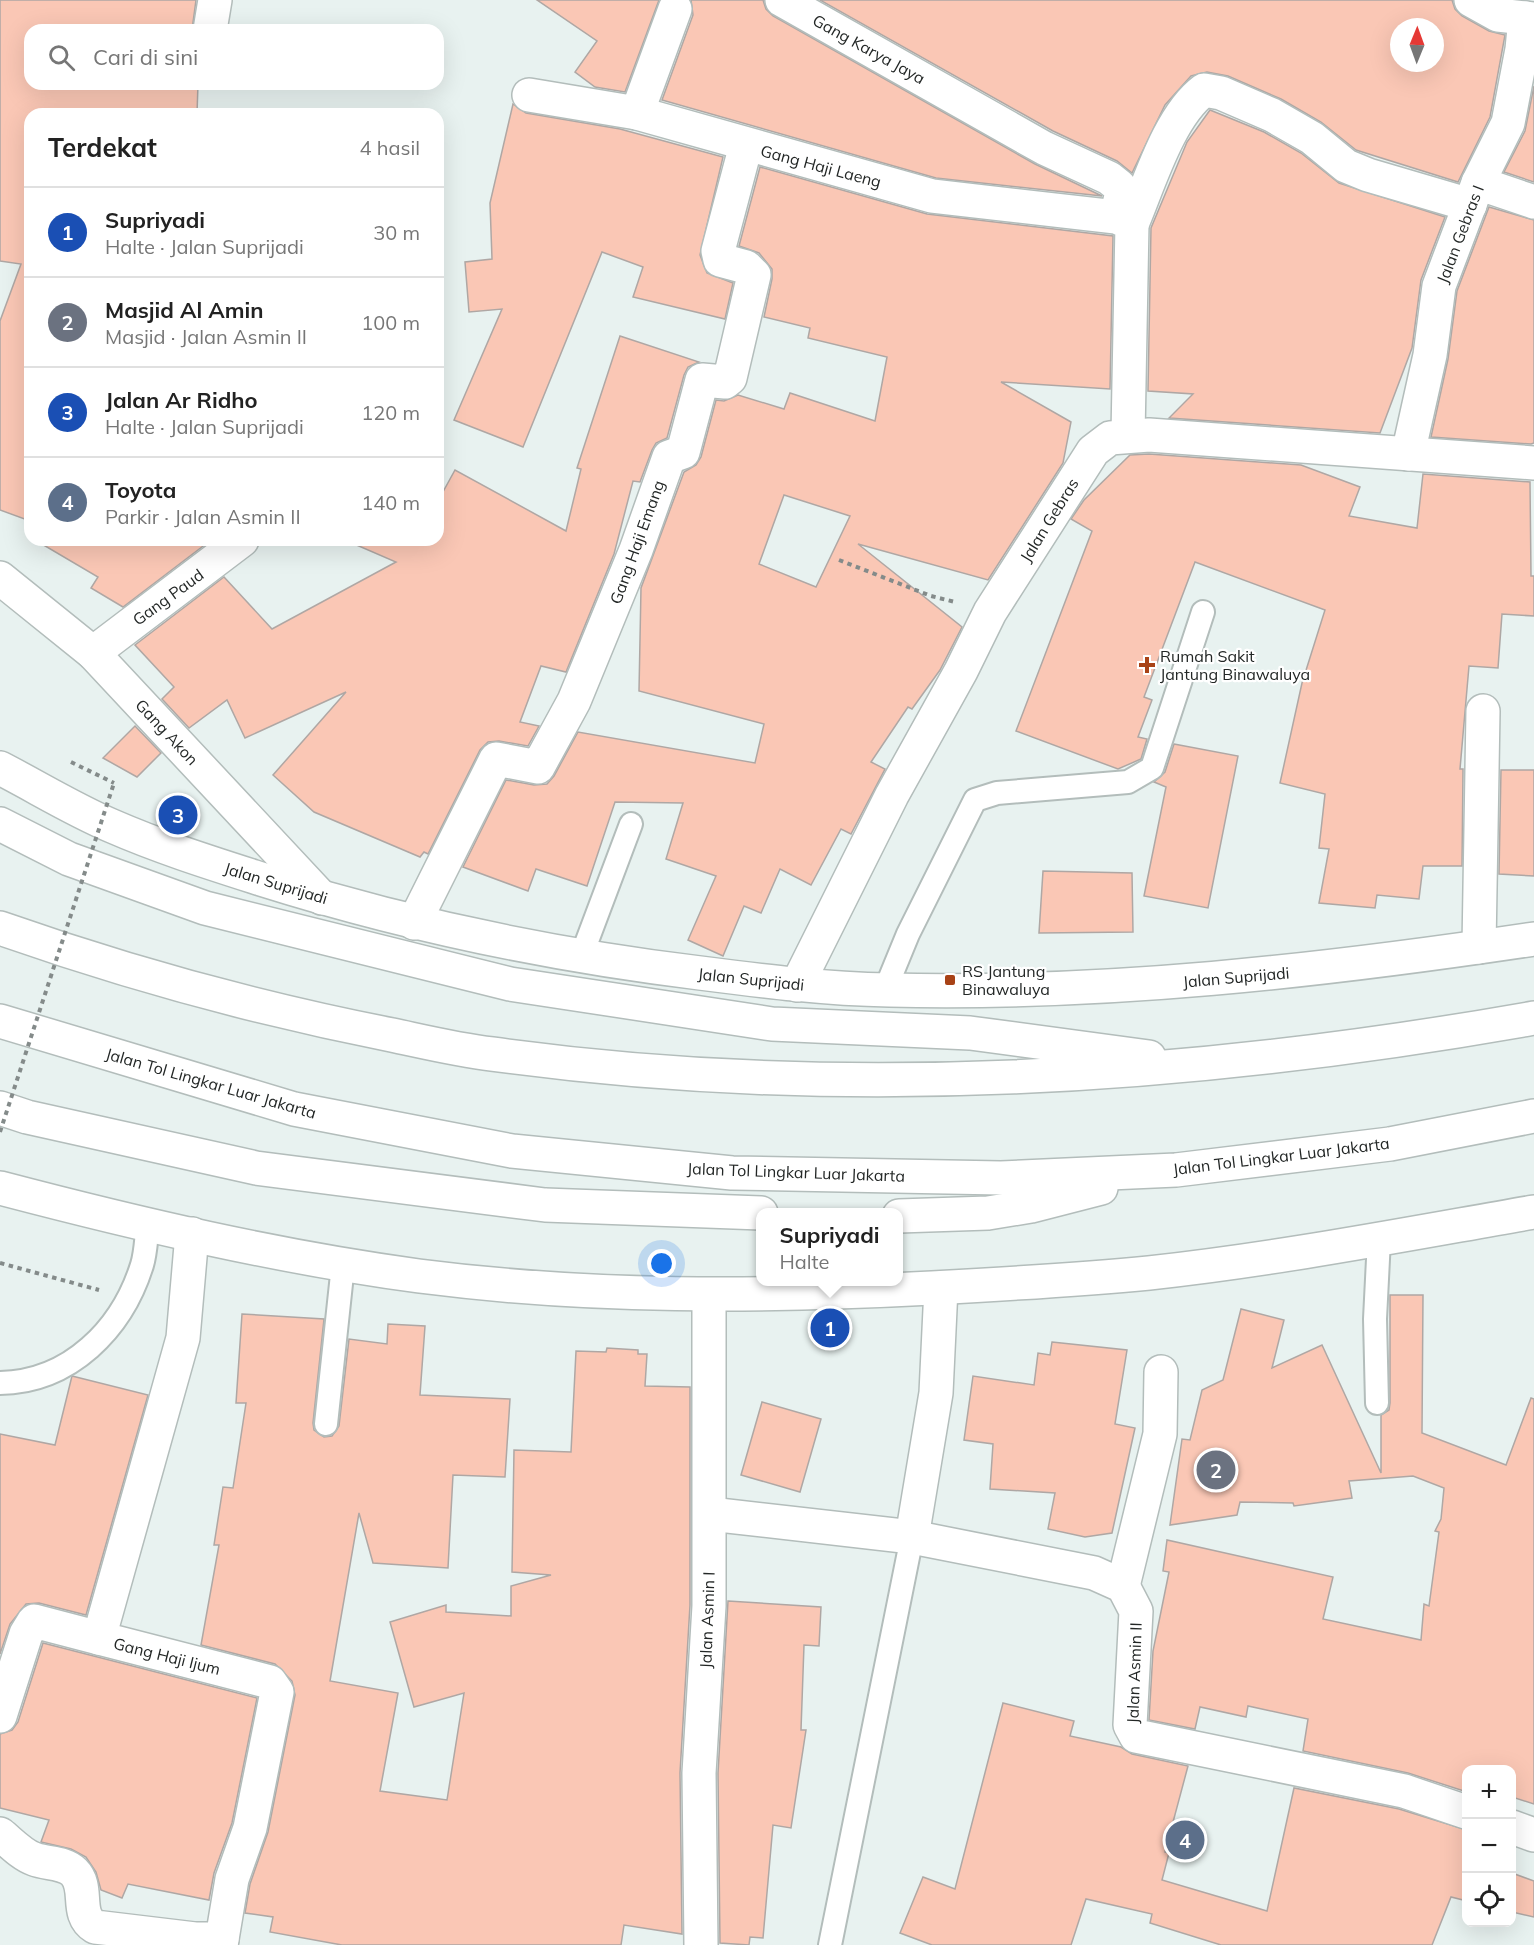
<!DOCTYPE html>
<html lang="id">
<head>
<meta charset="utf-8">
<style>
	body { margin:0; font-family:Mulish,sans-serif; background:#f2f2f2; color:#222 }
	.controls { position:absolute; right:18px; bottom:18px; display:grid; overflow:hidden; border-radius:12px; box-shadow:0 6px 24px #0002 }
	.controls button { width:54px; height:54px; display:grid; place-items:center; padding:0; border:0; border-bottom:2px solid #e0e0e0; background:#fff; color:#222; font:30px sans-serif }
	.compass { position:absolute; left:1390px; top:18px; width:54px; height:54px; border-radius:50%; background:#fff; box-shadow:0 6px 24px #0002; rotate:1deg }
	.you { position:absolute; left:662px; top:1264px; width:21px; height:21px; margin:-15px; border:4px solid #fff; border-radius:50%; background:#1a73e8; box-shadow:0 0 0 9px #1a73e833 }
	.badge { display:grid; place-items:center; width:39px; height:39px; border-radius:50%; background:#b45309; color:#fff; font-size:20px; font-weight:700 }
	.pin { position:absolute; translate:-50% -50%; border:3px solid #fff; box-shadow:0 2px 6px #0006 }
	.popup { position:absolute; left:756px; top:1208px; width:147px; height:78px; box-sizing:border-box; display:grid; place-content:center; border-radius:12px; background:#fff; filter:drop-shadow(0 2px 4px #0005); font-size:20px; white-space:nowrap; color:#767676 }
	.popup b { font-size:22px; color:#222 }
	.popup::after { content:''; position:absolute; left:50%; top:100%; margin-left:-12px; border:12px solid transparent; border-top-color:#fff }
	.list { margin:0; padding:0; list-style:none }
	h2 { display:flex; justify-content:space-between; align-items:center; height:78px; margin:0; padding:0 24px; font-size:26px }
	h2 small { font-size:20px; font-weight:400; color:#767676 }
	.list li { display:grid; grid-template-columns:39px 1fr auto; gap:18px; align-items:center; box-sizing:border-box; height:90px; padding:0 24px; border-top:2px solid #e0e0e0 }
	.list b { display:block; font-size:22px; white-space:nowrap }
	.list p { margin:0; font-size:20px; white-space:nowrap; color:#767676 }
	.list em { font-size:20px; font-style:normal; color:#767676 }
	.icon { flex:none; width:33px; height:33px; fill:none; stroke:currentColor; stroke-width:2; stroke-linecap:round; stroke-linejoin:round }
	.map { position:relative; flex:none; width:1534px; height:1945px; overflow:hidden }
	.search { position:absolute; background:#fff; box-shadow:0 6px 24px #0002; left:24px; top:24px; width:420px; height:66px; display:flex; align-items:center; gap:15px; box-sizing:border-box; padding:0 21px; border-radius:18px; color:#767676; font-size:22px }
	.panel { position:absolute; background:#fff; box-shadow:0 6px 24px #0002; left:24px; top:108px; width:420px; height:438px; border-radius:18px }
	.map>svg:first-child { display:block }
	.building { fill:#fac7b5; stroke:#afa7a4; stroke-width:1.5; fill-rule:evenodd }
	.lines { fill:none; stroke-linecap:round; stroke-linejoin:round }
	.lane-casing { stroke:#b3bdbb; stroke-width:26 }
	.street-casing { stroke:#b3bdbb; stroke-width:36 }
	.primary-casing { stroke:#b3bdbb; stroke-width:36 }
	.highway-casing { stroke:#b3bdbb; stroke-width:36 }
	.path { stroke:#848b8a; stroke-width:4; stroke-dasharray:4.5 4.5; stroke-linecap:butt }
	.lane { stroke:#fff; stroke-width:22 }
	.street { stroke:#fff; stroke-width:33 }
	.primary { stroke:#fff; stroke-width:33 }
	.highway { stroke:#fff; stroke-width:33 }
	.path-bridge { stroke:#848b8a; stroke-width:4; stroke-dasharray:4.5 4.5; stroke-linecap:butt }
	.poi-dot { fill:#a84216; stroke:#fff; stroke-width:2 }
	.labels { text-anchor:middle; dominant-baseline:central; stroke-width:4.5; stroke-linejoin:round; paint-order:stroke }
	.street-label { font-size:16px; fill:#232726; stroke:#fff }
	.poi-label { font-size:16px; fill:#232726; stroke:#fff; text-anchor:start }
</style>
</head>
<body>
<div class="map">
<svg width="1534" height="1945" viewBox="0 0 1534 1945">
	<rect width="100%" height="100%" fill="#e8f2f0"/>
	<!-- building -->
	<g class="building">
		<path d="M0,0h196l-4,30h-162v54h168l-1,30 -155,-5 -1,5h-11v407l-30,-11v-189l21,-57 -21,-3z"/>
		<path d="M537,0h122l-34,92 -30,-5 -20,-15 22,-31z"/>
		<path d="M691,0h72l3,9 7,7 262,148 67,32 -166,-18 -274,-78 31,-85z"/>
		<path d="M820,0h632l3,9 7,7 27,15 16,4 -15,82 -32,65 -102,-32 -35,-28 -40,-23 -53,-23 -21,-4 -16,4 -26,29 -33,68 -15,-12 -64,-30zM1399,27h36v36h-36z"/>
		<path d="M1534,86v96l-30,-10 21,-41z"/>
		<path d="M513,104l13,9 94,16 103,28 -23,98 7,18 26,10 -8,36 -92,-22 10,-30 -41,-15 -79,195 -69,-27 48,-111 -33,3 -4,-50 27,-3 -2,-56z"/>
		<path d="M1210,110l54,22 37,21 38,30 106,34 -24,63 -9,68 -32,85 -211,-15 24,-24 -45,-3 3,-163 36,-86z"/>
		<path d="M760,167l167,47 186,22 -3,153 -109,-7 70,40 -8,41 -75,117 -130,-36 104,83 -22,43 -28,39 -4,-2 -37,55 14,7 -34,65 -10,-5 -30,56 -31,-16 -19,44 -17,-7 -21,50 -35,-16 28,-64 -50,-17 17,-56 -68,-1 -28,84 -51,-17 -8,22 -65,-24 43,-87 28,5 13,-1 7,-8 24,-44 177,31 9,-39 -125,-33 2,-103 43,-116 12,-7 5,-8 15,-57 8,1 14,-6 46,14 6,-16 85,28 12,-64 -79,-19 2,-10 -46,-11 8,-38v-10l-13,-16 -20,-7zM784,495l66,21 -34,71 -57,-23z"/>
		<path d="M1489,207l45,13v223l-3,1 -100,-7 17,-78 9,-68z"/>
		<path d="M620,336l79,26 -11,5 -4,8 -17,63 -11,5 -4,7 -12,32 -7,-1 -19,73 -48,118 -25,-6 -21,56 19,4 -11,20 -29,-5 -11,1 -8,8 -52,104 -4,-2 -4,5 -106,-45 -41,-37 73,-83 -101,46 -18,-38 -38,28 -27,-29 12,-12 -39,-42 89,-68 48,52 124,-67 -51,-22h93v-39l17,-31 111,61 15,-62 -4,-1z"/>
		<path d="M1149,454l152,11 59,22 -11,29 68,12 6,-54 107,8 1,94h3v40l-32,-2 -4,54 -29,-2 -9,103h3l-1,97h-39l-4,33 -42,-4 -2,13 -56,-5 10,-54 -10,-1 6,-54 -45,-11 22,-100 23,-73 -130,-48 -51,135 8,3 -14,37 9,2 -6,20 -23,10 -102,-38 76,-200 -21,-12 13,-19 46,-45z"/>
		<path d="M35,540h176l-88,67 -32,-19 7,-11z"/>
		<path d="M135,726l26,27 -24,24 -34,-19z"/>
		<path d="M1174,744l64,12 -30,152 -64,-12 22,-109 -12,-5 11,-10z"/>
		<path d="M1501,770h33v106l-35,-2z"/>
		<path d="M1043,871l89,2 1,59 -94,1z"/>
		<path d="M1390,1295h33l-1,138 84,32 25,-67 3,1v405l-22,-7v-27h-45v22l-59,-19 -105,-22 5,-32 -60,-13 -2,11 -46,-10 -5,22 -46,-9 4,-69 16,-79 -6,-1 4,-31 166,37 -10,42 98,21 3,-36 5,2 10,-74 -4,-1 6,-12 3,-31 -31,-12 -64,5 3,17 -58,8 -1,-3 -53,-1 -3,13 -67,10 12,-86 8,1 12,-50 21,-10 18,-71 43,11 -12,48 50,-23 59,128v-58l8,-5 1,-7z"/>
		<path d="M242,1314l82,5 -11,104 1,7 10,7 8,-1 7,-10 10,-87 38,5 1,-20 37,2 -5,69 90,4 -5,78 -52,-2 -5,93 -75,-5 -14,-50 -29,168 68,12 -18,98 67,9 17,-107 -50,14 -24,-85 56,-17v7l65,4v-30l40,-11 -39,-3 2,-122 57,2 5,-101 30,1 1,-4 31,2v4h9l-2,32 45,1v218l-10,168 2,161 -58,-9 -3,20h-279l-72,-13 3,-15 -28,-4 5,-29 18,-52 27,-137 -3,-14 -17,-17 -74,-19 18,-100h-5l9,-58 10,1 13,-85h-10z"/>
		<path d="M1052,1342l75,8 -12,74 20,4 -23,105 -27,4 -37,-8 7,-36 -65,-4 3,-45 -29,-4 9,-64 61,9 4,-32 12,2z"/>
		<path d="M72,1376l76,19 -62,220 -47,-12 -13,1 -16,20 -10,30v-220l55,11z"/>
		<path d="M762,1402l59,17 -21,73 -59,-17z"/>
		<path d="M728,1601l93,6 -2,39 -15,-1 -3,85h5l-15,98 -18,-3 -10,113 -13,-1 -1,8 -29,-2 -2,-170z"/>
		<path d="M43,1643l214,55 -25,125 -18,50 -5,27 -81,-16 -6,14 -21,-8 -5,-18 -10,-15 -15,-8 -30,-7 8,-22 -49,-12v-74l12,-4 6,-8z"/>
		<path d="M1003,1703l71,18 -4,15 51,11 11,7 56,12 -23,86 4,1 -7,27 105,31 27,-123 105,21 68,21v71l-16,-4 -19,48h-211l-71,-22 2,-9 -66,-15 -15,46h-139l-32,-12 23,-56 32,12z"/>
		<path d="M1512,1873l22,8v36l-22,-5z"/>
	</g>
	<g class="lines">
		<defs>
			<g id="lane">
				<path d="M581,957l50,-133"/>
				<path d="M885,990l23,-56 67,-134 22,-7 131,-11 24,-14 51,-156"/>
				<path d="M0,1383c70,-1 122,-54 142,-118 4,-13 4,-28 6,-41"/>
				<path d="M1377,1403l-2,-84 4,-80"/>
				<path d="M326,1424l17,-159"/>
				<path d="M830,1945l82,-408"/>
			</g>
			<g id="street">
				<path d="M782,0l262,148 65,30 10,8 3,6 -6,25"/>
				<path d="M1471,0l27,15 36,4"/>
				<path d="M210,30l5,-30"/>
				<path d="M529,95l108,18 295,83 184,21 16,7 -4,211"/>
				<path d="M637,113l38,-104"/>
				<path d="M1478,183l56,19"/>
				<path d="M1132,224c17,-40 37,-108 72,-134l17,3 51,22 40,23 34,28 22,9 102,30"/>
				<path d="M1408,454l22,-99 9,-69 39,-103 30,-60 14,-74 3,-31"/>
				<path d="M0,578l93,75 229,245"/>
				<path d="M93,653l149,-113"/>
				<path d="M414,923l82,-164 42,8 36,-66 62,-151 33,-93 14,-5 19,-72 23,2 5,-4 24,-103 -8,-8 -26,-7 -2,-9 28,-106"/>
				<path d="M1479,947l4,-236"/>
				<path d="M797,985l95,-190 69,-124 29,-59 103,-161 17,-13 39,-3 385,28"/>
				<path d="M192,1234l-9,104 -84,300 171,44 7,10 -27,136 -18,51 -11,66"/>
				<path d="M710,1514l202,23 182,36 29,13 13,25 -6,114 6,11 268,55 62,21"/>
				<path d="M912,1537l24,-144 5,-105"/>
				<path d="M1123,1586l37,-152 1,-62"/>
				<path d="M0,1716l26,-82 8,-13 65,17"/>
				<path d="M1512,1827l22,8"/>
				<path d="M0,1834c10,8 22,21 34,25 13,5 30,3 40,13 16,16 0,42 21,55l100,12h27"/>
				<path d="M701,1945l-2,-172 10,-167v-311"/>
			</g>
			<g id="primary">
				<path d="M0,768c37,19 74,42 112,58 48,21 99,37 149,53 143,45 290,76 439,94 63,8 126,16 189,17 217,5 431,-19 645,-51"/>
				<path d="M0,1188c137,36 278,69 419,88 171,22 342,21 513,12 73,-4 145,-8 217,-15 129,-14 258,-39 385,-61"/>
			</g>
			<g id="highway">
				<path d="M0,824l69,35 136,49 305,76 262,40 198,9 179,24"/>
				<path d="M0,928c128,45 259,81 392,107 33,7 66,15 100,19 347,48 698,25 1042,-36"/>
				<path d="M0,1021l294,88 218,42 220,22 269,5 175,-8 214,-26 144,-28"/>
				<path d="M0,1108l27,9 229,51 289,37 216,8"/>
				<path d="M899,1216l89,-3 43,-7 70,-18"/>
			</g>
		</defs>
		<!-- lane casing -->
		<use href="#lane" class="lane-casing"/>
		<!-- street casing -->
		<use href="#street" class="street-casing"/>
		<!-- primary casing -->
		<use href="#primary" class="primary-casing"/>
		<!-- highway casing -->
		<use href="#highway" class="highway-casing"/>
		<!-- path -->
		<g class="path">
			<path d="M839,560l92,36 24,6"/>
			<path d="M71,762l43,21"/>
			<path d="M0,1263l99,27"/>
		</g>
		<!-- lane -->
		<use href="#lane" class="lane"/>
		<!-- street -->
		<use href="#street" class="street"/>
		<!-- primary -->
		<use href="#primary" class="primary"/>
		<!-- highway -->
		<use href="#highway" class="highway"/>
		<!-- path-bridge -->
		<path class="path-bridge" d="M0,1132l114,-349"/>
	</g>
	<!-- markers -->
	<g class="poi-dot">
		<path d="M1144 656h6v6h6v6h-6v6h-6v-6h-6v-6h6z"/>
		<rect x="944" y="974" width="12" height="12" rx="3"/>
	</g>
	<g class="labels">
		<!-- street labels -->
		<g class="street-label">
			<text transform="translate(869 49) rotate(29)">Gang Karya Jaya</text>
			<text transform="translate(821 166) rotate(15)">Gang Haji Laeng</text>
			<text transform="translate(1460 234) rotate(-69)">Jalan Gebras I</text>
			<text transform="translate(1049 520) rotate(-58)">Jalan Gebras</text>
			<text transform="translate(637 542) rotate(-70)">Gang Haji Emang</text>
			<text transform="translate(168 597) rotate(-36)">Gang Paud</text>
			<text transform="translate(167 732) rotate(47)">Gang Akon</text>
			<text transform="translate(276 883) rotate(17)">Jalan Suprijadi</text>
			<text transform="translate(1236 977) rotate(-5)">Jalan Suprijadi</text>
			<text transform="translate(751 979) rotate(6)">Jalan Suprijadi</text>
			<text transform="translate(211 1083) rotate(16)">Jalan Tol Lingkar Luar Jakarta</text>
			<text transform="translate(1281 1156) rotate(-7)">Jalan Tol Lingkar Luar Jakarta</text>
			<text transform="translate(796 1172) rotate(2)">Jalan Tol Lingkar Luar Jakarta</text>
			<text transform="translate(707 1620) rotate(-88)">Jalan Asmin I</text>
			<text transform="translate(167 1656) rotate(14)">Gang Haji Ijum</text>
			<text transform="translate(1134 1673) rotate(-88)">Jalan Asmin II</text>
		</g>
		<!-- poi labels -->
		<g class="poi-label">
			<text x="1160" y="656">Rumah Sakit<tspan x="1160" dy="18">Jantung Binawaluya</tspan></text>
			<text x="962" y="971">RS Jantung<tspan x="962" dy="18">Binawaluya</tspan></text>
		</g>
	</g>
</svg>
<div class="controls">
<button>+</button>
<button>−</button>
<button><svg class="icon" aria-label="locate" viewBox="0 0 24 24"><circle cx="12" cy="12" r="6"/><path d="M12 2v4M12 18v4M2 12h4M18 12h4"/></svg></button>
</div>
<svg class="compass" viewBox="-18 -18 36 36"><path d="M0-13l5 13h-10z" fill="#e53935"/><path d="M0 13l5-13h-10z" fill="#767676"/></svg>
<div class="you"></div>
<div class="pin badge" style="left:830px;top:1328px;background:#1a4fb4">1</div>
<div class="popup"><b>Supriyadi</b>Halte</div>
<div class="pin badge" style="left:1216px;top:1470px;background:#6b7280">2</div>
<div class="pin badge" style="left:178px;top:815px;background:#1a4fb4">3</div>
<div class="pin badge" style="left:1185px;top:1840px;background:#5c6f8a">4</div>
<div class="search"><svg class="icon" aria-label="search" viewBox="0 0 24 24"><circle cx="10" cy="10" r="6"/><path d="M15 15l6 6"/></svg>Cari di sini</div>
<section class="panel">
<h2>Terdekat<small>4 hasil</small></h2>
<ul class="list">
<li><span class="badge" style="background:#1a4fb4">1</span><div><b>Supriyadi</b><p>Halte · Jalan Suprijadi</p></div><em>30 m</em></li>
<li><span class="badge" style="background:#6b7280">2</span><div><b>Masjid Al Amin</b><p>Masjid · Jalan Asmin II</p></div><em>100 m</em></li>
<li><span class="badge" style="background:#1a4fb4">3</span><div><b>Jalan Ar Ridho</b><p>Halte · Jalan Suprijadi</p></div><em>120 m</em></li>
<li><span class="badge" style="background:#5c6f8a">4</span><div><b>Toyota</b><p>Parkir · Jalan Asmin II</p></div><em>140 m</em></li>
</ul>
</section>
</div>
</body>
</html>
